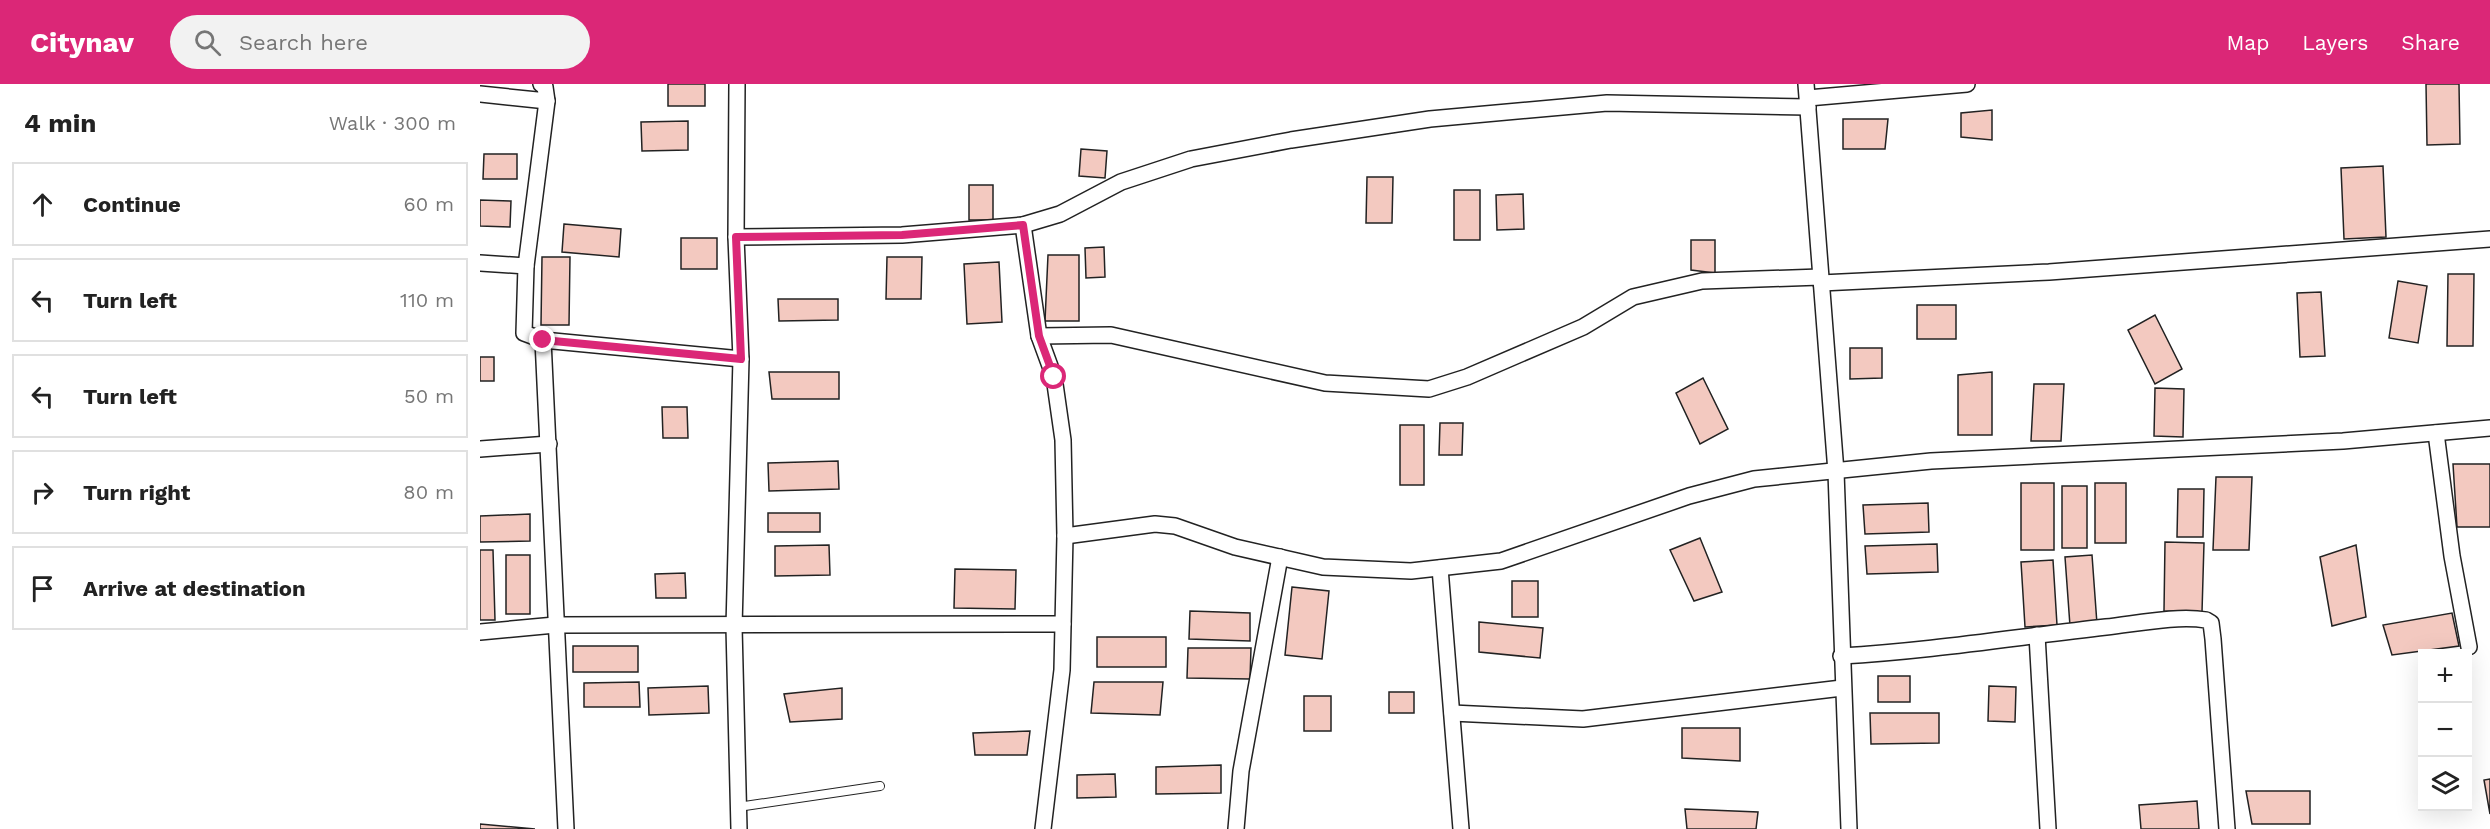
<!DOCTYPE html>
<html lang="en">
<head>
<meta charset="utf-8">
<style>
	body { margin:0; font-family:"Work Sans",sans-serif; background:#f2f2f2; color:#222 }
	.controls { position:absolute; right:18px; bottom:18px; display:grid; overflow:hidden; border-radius:0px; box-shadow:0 6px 24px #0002 }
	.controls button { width:54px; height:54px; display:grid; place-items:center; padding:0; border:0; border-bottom:2px solid #e0e0e0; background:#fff; color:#222; font:30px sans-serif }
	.stop { position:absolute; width:18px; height:18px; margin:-14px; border:4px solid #db2777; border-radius:50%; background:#fff }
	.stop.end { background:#db2777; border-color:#fff; box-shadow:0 2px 6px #0008 }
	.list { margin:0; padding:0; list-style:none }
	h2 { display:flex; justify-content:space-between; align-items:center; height:78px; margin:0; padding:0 24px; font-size:26px }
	h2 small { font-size:20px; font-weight:400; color:#767676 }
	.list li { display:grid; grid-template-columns:39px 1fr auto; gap:18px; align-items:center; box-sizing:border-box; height:84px; margin:0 12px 12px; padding:0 12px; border:2px solid #e0e0e0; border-radius:0px }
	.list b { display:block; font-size:22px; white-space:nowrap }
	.list em { font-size:20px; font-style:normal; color:#767676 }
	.icon { flex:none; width:33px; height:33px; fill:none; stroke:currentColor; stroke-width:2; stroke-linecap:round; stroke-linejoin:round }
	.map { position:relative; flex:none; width:2010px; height:745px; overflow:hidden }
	header { display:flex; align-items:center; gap:36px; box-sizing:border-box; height:84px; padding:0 30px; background:#db2777; color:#fff }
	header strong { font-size:28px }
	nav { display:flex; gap:33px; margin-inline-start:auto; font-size:21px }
	.search { width:420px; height:54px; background:#f2f2f2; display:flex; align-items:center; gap:15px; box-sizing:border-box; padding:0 21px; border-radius:33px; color:#767676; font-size:22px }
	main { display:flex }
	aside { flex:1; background:#fff }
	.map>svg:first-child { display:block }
	.building { fill:#f3c9c0; stroke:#222; stroke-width:1.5 }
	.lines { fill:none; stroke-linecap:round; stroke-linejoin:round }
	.service-casing { stroke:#222; stroke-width:10 }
	.minor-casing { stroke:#222; stroke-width:18 }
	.service { stroke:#fff; stroke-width:8 }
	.minor { stroke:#fff; stroke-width:15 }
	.route { stroke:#db2777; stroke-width:8 }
</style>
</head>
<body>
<header>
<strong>Citynav</strong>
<div class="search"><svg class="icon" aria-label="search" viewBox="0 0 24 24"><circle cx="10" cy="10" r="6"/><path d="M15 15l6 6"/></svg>Search here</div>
<nav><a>Map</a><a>Layers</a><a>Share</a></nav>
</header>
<main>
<aside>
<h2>4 min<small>Walk · 300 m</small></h2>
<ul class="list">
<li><svg class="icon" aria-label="ahead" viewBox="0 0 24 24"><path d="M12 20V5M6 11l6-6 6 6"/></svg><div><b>Continue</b></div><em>60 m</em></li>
<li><svg class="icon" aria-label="left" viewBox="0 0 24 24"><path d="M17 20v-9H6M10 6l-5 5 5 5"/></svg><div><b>Turn left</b></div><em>110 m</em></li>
<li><svg class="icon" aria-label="left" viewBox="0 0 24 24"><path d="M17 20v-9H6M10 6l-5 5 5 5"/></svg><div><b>Turn left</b></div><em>50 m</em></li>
<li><svg class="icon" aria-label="right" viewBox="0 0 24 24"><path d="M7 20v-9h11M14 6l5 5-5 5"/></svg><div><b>Turn right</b></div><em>80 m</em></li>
<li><svg class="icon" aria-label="arrive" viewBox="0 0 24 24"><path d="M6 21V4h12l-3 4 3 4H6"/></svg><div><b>Arrive at destination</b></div></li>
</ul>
</aside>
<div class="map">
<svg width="2010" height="745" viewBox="0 0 2010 745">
	<rect width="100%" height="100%" fill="#fff"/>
	<!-- building -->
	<g class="building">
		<rect x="188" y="0" width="37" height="22"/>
		<path d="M1946,0h33l1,60 -33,1z"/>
		<path d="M1512,26v30l-31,-3v-24z"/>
		<path d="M1363,35h45l-3,30h-42z"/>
		<path d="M208,37v29l-46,1 -1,-29z"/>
		<path d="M601,65l26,2 -2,27 -26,-2z"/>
		<path d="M4,70h33v25h-34z"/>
		<path d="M1903,82l3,71 -42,2 -3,-71z"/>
		<path d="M887,93h26l-1,46h-26z"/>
		<rect x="489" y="101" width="24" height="35"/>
		<rect x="974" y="106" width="26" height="50"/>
		<path d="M1043,110l1,35 -27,1 -1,-35z"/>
		<path d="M0,116l31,1 -1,26 -30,-1z"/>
		<path d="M84,140l57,5 -2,28 -57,-5z"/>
		<rect x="201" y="154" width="36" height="31"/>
		<path d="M1211,156h24v33l-24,-3z"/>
		<path d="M624,163l1,30 -19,1 -1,-30z"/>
		<path d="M568,171h31v66h-34z"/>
		<path d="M62,173h28l-1,68h-28z"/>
		<path d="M407,173h35l-1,42h-35z"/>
		<path d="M519,178l3,60 -35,2 -3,-60z"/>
		<path d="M1968,190h26l-1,72h-26z"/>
		<path d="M1918,197l29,5 -9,57 -29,-5z"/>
		<path d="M1841,208l4,64 -25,1 -3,-64z"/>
		<path d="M298,215h60v21l-59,1z"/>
		<rect x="1437" y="221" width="39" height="34"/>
		<path d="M1675,231l27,54 -27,15 -27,-54z"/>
		<path d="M1370,264h32v30l-32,1z"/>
		<rect x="0" y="273" width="14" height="24"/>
		<path d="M289,288h70v27h-67z"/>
		<path d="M1512,288v63h-34v-60z"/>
		<path d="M1223,294l25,51 -28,15 -24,-51z"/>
		<path d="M1554,300h30l-3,57h-30z"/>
		<path d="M1675,304l29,1 -1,48 -29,-1z"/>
		<path d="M182,323h25l1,31h-25z"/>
		<path d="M960,339h23l-1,32h-23z"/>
		<rect x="920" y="341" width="24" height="60"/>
		<path d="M358,377l1,28 -70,2 -1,-28z"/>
		<path d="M1973,380h37v63h-33z"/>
		<path d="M1736,393h36l-3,73h-36z"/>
		<rect x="1541" y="399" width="33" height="67"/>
		<rect x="1615" y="399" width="31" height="60"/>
		<rect x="1582" y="402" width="25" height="62"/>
		<path d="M1698,405h26l-1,48h-26z"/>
		<path d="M1448,419l1,29 -64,2 -2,-29z"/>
		<rect x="288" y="429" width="52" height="19"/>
		<path d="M50,430v27l-50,1v-26z"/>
		<path d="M1220,454l22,54 -28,9 -24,-51z"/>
		<path d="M1685,458l39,1 -2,69 -38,-1z"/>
		<path d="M1457,460l1,28 -71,2 -2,-28z"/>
		<path d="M349,461l1,30 -55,1v-30z"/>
		<path d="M1876,461l10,72 -34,9 -12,-69z"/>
		<path d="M0,466h13l2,70h-15z"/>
		<rect x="26" y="471" width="24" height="59"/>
		<path d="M1612,471l5,69 -27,2 -5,-69z"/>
		<path d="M1573,476l4,65 -32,2 -4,-65z"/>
		<path d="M475,485l61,1 -1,39 -61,-1z"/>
		<path d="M205,489l1,25h-30l-1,-24z"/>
		<rect x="1032" y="497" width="26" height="36"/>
		<path d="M812,503l37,4 -7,68 -37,-4z"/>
		<path d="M710,527l60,2v28l-61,-2z"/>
		<path d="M1972,529l7,33 -67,9 -9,-30z"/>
		<path d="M999,538l64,6 -3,30 -61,-6z"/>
		<rect x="617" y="553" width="69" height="30"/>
		<rect x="93" y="562" width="65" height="26"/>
		<path d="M708,564h63l-1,31 -63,-1z"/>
		<rect x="1398" y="592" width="32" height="26"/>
		<path d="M159,598l1,25h-56v-24z"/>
		<path d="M614,598h69l-3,33 -69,-2z"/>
		<path d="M228,602l1,27 -60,2 -1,-27z"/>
		<path d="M1509,602l27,1 -1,35 -27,-1z"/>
		<path d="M362,604v31l-52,3 -6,-28z"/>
		<rect x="909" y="608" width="25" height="21"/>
		<rect x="824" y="612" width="27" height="35"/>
		<path d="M1390,629h69v30l-68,1z"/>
		<path d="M1202,644h58v33l-58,-3z"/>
		<path d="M550,647l-3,24h-52l-2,-22z"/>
		<path d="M741,681v28l-65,1v-27z"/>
		<path d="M635,690l1,23 -39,1v-23z"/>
		<path d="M2010,695v35l-6,-34z"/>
		<path d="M1766,707h64v33h-58z"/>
		<path d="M1717,717l2,28h-58l-2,-24z"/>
		<path d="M1205,725l73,3 -2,17h-69z"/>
		<path d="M0,740l55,5h-55z"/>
	</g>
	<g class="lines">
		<defs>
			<path id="service" d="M258,723l142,-21"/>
			<g id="minor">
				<path d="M257,0l-1,153 5,122 -7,268 5,202"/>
				<path d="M1326,0l30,388 13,357"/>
				<path d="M0,10l67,7"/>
				<path d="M1328,14l159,-14"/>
				<path d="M543,141l16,111 15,41 9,63 2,96 -3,134 -19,159"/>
				<path d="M256,153l166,-2 121,-10 37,-11 61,-32 70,-23 100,-19 139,-21 177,-16 201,4"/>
				<path d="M0,179l46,3 -2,67 19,7 198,19"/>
				<path d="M46,182l21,-165 -2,-14 -4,-3"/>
				<path d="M1341,199l228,-11 441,-33"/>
				<path d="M559,252l72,-1 214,48 104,6 38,-12 116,-50 50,-30 69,-16 118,-4"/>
				<path d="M63,256l23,489"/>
				<path d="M1956,349l16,123 17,91"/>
				<path d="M0,365l69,-5"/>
				<path d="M585,452l90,-12 20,2 60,21 88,20 88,4 90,-10 188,-65 65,-17 177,-18 412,-20 147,-13"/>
				<path d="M960,484l21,261"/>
				<path d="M0,548l75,-7 508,-1"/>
				<path d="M1557,551l11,194"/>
				<path d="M1361,572c88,-5 176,-19 265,-29 29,-3 71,-12 100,-7l5,3 2,16 14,190"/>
				<path d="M972,629l131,6 259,-31"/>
				<path d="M756,745l5,-58 39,-214"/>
			</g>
		</defs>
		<!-- service casing -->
		<use href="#service" class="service-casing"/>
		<!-- minor casing -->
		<use href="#minor" class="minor-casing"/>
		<!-- service -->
		<use href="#service" class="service"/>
		<!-- minor -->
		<use href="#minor" class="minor"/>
	</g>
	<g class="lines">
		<!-- route -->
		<path class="route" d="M63,256l198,19 -5,-122 166,-2 121,-10 16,111 15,41"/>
	</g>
</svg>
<div class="controls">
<button>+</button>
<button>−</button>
<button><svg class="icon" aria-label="layers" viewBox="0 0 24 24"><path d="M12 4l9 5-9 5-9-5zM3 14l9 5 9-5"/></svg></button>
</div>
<div class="stop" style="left:574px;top:293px"></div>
<div class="stop end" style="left:63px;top:256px"></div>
</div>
</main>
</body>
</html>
